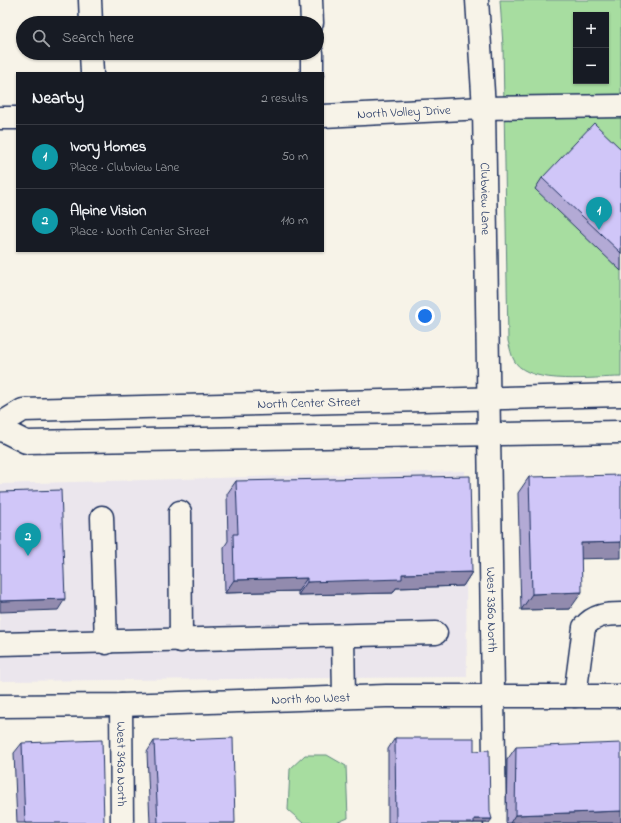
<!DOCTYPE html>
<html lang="en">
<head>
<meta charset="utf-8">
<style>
	body { margin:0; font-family:"Indie Flower",sans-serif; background:#20242c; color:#f1f3f6 }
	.controls { position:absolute; right:12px; top:12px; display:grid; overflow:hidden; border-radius:0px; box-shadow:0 1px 3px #0004 }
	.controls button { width:36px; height:36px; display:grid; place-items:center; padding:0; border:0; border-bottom:1px solid #363941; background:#171b24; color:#f1f3f6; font:20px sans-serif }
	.you { position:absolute; left:425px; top:316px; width:14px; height:14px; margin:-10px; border:3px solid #fff; border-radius:50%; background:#1a73e8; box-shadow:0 0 0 6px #1a73e833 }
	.badge { display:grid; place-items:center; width:26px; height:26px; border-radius:50%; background:#8c9099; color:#fff; font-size:13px; font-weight:700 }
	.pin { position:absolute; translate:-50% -33px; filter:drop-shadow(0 1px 2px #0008) }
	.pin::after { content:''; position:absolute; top:21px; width:14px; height:12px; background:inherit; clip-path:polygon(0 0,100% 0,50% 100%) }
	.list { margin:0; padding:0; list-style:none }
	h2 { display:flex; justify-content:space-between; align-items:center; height:52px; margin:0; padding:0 16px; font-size:17px }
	h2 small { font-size:13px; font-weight:400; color:#9ea1a6 }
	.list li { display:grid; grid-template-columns:26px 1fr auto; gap:12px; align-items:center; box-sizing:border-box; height:64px; padding:0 16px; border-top:1px solid #363941 }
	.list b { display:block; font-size:15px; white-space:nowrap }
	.list p { margin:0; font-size:13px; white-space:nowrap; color:#9ea1a6 }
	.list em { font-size:13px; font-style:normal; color:#9ea1a6 }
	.icon { flex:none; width:22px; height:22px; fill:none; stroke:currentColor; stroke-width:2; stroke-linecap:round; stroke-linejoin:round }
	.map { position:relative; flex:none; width:621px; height:823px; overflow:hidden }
	.search { position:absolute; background:#171b24; box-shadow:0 1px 3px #0004; left:16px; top:16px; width:308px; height:44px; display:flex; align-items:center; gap:10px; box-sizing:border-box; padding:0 14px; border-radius:22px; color:#9ea1a6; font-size:15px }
	.panel { position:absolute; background:#171b24; box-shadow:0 1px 3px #0004; left:16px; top:72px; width:308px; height:180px; border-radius:0px }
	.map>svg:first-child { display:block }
	.built { fill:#ebe6ed }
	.green { fill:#a7dda0; stroke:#61867f; fill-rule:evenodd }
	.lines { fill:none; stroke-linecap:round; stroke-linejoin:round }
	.minor-casing { stroke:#1b2f5e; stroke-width:25 }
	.minor { stroke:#f7f3e8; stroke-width:22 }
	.wall { fill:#b3aad5; stroke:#1b2f5e }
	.shaded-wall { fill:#928bae; stroke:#1b2f5e }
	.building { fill:#d0c6f8; stroke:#1b2f5e }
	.labels { text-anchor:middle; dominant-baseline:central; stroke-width:3; stroke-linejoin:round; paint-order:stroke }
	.street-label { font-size:13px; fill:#1b2f5e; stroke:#f7f3e8 }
</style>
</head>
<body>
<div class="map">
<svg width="621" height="823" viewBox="0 0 621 823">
	<rect width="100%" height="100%" fill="#f7f3e8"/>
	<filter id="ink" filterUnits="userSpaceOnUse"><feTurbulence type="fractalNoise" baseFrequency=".025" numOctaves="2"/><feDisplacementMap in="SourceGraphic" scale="8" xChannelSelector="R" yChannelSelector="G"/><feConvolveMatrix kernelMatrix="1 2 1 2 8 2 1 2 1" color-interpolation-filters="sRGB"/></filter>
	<g filter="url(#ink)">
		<!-- built -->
		<path class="built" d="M465,471l2,206 -467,4v-197z"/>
		<!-- green -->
		<g class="green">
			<path d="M500,0h121v377c-27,0 -89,9 -106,-15 -4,-6 -5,-15 -7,-21l-5,-295zM576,15h30v66h-30z"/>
			<path d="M305,755h22l19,11 2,52 -12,5h-33l-15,-13 2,-41z"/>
		</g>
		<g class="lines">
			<defs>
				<g id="minor">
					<path d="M90,0l1,23"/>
					<path d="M311,0l1,23"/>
					<path id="s1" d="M477,0l7,108 11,715"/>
					<path d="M91,53l1,20"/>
					<path d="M312,53v20"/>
					<path id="s2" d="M323,116l161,-8 137,-2"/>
					<path d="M0,118h17"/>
					<path id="s3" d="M0,424l23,-14 598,-15"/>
					<path d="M0,429l26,13 595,-10"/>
					<path d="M180,512l1,129"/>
					<path d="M102,517l4,126"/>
					<path d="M343,636l1,61"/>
					<path d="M0,644l436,-11"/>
					<path d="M575,696l9,-69c10,-12 22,-13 37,-13"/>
					<path id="s4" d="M121,705l1,118"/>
					<path id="s5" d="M0,706l121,-1 265,-9h235"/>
				</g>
			</defs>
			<!-- minor casing -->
			<use href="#minor" class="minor-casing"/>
			<!-- minor -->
			<use href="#minor" class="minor"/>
		</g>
		<!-- wall -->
		<g class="wall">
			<path d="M621,149v122l-86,-82 7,-11z"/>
			<path d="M529,477l52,82 -11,50 -49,1 -3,-117z"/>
			<path d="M236,481l236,91 -9,14 -67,2 -3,5 -95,2v-4l-73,2 -1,-46 4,-6 -1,-47z"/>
			<path d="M395,738l79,13 15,72h-101v-74z"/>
			<path d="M154,741l81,82h-85l-3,-71z"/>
			<path d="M22,743l82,80h-87l-3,-70z"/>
			<path d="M516,747l105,76h-115l1,-63z"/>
		</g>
		<!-- shaded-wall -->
		<g class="shaded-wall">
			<path d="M621,542v16l-52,1 12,-16z"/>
			<path d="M472,572l-9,14 -67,2 -3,5 -95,2 9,-13 95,-8z"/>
			<path d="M307,578l-9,13 -73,2 9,-13z"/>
			<path d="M582,592l-12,17 -49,1 11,-16z"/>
			<path d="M65,599l-7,11 -58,2v-11z"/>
			<path d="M621,811v12h-111l5,-8z"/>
			<path d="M474,819h18l-3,4h-17z"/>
		</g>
		<!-- building -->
		<g class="building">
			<path d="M594,123l27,26v104l-79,-75z"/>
			<path d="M621,475v67l-40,1 1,49 -50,2 -3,-117z"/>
			<path d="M470,476l2,96 -70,2v5l-95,3v-4l-73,2 -1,-46h5l-2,-53z"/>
			<path d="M61,490l4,109 -65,2v-109z"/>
			<path d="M233,738l2,85h-77l-4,-82z"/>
			<path d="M395,738h79v13l15,-1 1,62 2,7h-18v4h-78z"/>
			<path d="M102,740l2,83h-79l-3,-80z"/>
			<path d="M621,743v68l-106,4 1,-68z"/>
		</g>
	</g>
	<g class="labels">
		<!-- street labels -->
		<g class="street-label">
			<text stroke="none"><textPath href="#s2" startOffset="81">North Volley Drive</textPath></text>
			<text stroke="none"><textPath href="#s1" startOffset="199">Clubview Lane</textPath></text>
			<text stroke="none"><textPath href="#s3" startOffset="313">North Center Street</textPath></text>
			<text stroke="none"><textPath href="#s1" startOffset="610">West 3360 North</textPath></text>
			<text stroke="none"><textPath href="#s5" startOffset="311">North 100 West</textPath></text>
			<text stroke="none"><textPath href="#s4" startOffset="59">West 3430 North</textPath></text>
		</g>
	</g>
</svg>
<div class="controls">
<button>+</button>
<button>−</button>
</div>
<div class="you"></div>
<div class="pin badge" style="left:599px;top:230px;background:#0f9aa8">1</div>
<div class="pin badge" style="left:28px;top:556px;background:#0f9aa8">2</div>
<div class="search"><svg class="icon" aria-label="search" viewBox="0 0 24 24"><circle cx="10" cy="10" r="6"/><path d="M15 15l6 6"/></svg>Search here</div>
<section class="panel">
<h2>Nearby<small>2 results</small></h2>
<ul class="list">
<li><span class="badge" style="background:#0f9aa8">1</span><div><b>Ivory Homes</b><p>Place · Clubview Lane</p></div><em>50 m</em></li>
<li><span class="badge" style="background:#0f9aa8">2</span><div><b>Alpine Vision</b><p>Place · North Center Street</p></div><em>110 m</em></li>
</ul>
</section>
</div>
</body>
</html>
